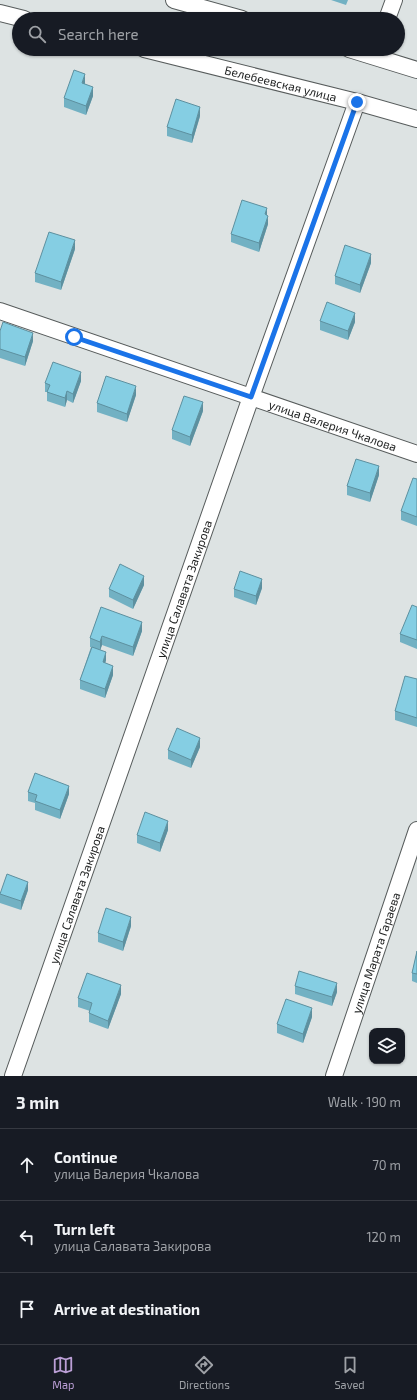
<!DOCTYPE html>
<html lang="en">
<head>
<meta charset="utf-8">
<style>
	body { margin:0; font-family:"Exo 2",sans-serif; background:#20242c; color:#f1f3f6 }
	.controls { position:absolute; right:12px; bottom:12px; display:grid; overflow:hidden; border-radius:8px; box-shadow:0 1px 3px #0004 }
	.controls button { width:36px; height:36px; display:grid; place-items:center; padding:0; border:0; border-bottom:1px solid #363941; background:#171b24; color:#f1f3f6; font:20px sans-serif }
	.stop { position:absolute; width:12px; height:12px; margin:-9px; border:3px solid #1a73e8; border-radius:50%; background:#fff }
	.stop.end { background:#1a73e8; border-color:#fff; box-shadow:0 1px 4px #0008 }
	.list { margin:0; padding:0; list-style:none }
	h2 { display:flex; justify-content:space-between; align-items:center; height:52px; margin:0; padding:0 16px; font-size:17px }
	h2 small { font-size:13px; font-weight:400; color:#9ea1a6 }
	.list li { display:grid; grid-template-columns:26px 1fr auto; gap:12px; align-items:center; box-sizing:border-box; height:72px; padding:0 16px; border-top:1px solid #363941 }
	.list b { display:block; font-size:15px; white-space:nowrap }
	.list p { margin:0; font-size:13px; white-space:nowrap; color:#9ea1a6 }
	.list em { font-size:13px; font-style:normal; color:#9ea1a6 }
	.icon { flex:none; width:22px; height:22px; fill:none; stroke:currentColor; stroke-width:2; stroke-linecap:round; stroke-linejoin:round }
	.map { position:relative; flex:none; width:417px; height:1076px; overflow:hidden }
	.search { position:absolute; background:#171b24; box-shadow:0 1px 3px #0004; left:12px; right:12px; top:12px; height:44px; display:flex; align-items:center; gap:10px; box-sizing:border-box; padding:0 14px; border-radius:22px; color:#9ea1a6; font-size:15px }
	.sheet { height:268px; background:#171b24 }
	nav { display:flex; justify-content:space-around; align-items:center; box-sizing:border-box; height:56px; border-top:1px solid #363941; background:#171b24; font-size:11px; color:#9ea1a6 }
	nav a { display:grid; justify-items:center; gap:2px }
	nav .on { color:#bb9fd6 }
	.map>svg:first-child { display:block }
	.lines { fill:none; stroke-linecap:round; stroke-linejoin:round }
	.minor-casing { stroke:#575c5c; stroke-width:18 }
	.minor { stroke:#fff; stroke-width:16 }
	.wall { fill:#72b1c3 }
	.shaded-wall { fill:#5d909f }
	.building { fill:#85cee3; stroke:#5d909f }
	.route { stroke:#1a73e8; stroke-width:5 }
	.labels { text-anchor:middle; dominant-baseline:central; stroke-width:3.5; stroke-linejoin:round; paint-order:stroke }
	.street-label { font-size:12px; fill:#1c1e1e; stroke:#fff }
</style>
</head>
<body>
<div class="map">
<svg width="417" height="1076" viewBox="0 0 417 1076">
	<rect width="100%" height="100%" fill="#dde3e3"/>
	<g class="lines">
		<defs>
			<g id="minor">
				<path d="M174,0l68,19"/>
				<path d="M0,13l24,6"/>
				<path d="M387,19l7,-19"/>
				<path id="s1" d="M144,49l213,53 60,17"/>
				<path d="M349,49l68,21"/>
				<path id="s2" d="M0,311l417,143"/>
				<path id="s3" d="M13,1076l238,-679 106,-295"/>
				<path id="s4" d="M334,1076l83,-246"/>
			</g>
		</defs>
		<!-- minor casing -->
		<use href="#minor" class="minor-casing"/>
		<!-- minor -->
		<use href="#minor" class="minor"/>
	</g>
	<!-- wall -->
	<g class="wall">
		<path d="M331,0h17l-2,5z"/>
		<path d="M85,83v1l8,12 -7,19 -22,-8v-9z"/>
		<path d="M200,116l-8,27 -25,-7v-9z"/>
		<path d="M267,215l1,9 -9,28 -28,-10v-8z"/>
		<path d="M75,249l-14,41 -26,-8v-9z"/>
		<path d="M371,263l-11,30 -25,-9v-8z"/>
		<path d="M320,321l35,1 -7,18 -28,-10z"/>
		<path d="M0,331l33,10 -8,25 -25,-8z"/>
		<path d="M81,381l-8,22 -6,-3 -2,7 -18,-6v-9h-2v-9z"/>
		<path d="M136,395l-9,27 -30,-10v-9z"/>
		<path d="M203,411l-13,35 -18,-7v-9z"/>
		<path d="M379,475l-9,27 -23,-7v-9z"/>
		<path d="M417,479v47l-16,-6v-9z"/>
		<path d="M144,585l-11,24 -24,-12v-8z"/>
		<path d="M262,588l-6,17 -22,-8v-8z"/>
		<path d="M101,607l41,24 -9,25 -31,-11 -2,5 6,10 -1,3 8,12 -8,23 -25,-9v-9l11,-33h-1v-9z"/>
		<path d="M417,607v42l-17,-7v-8z"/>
		<path d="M417,679v48l-22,-7v-9z"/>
		<path d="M200,747l-9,21 -23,-9v-9z"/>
		<path d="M28,792l41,2 -9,25 -25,-9v-7l-7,-2z"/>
		<path d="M168,830l-8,22 -23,-9v-8z"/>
		<path d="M28,890l-7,20 -21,-7v-9z"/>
		<path d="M131,926l-8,25 -25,-9v-9z"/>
		<path d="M417,951v32l-5,-2v-8z"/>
		<path d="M295,986l42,6 -5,14 -37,-12z"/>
		<path d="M121,994l-13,35 -19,-7v-9l1,-2 -12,-4v-9z"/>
		<path d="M312,1017l-9,26 -26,-10v-9z"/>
	</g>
	<!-- shaded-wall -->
	<g class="shaded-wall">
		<path d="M85,74v9l-3,9v-9z"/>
		<path d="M93,87v9l-7,19v-9z"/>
		<path d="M200,107v9l-8,27v-8z"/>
		<path d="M267,208v9l-2,-3z"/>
		<path d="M268,216v8l-9,28v-9z"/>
		<path d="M75,240v9l-14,41v-8z"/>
		<path d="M371,254v9l-11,30v-8z"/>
		<path d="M355,313v9l-7,18v-9z"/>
		<path d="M33,333v8l-8,25v-9z"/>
		<path d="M81,372v9l-8,22v-9z"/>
		<path d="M136,386v9l-9,27v-8z"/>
		<path d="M67,391v9l-2,7v-9z"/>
		<path d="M203,402v9l-13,35v-9z"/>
		<path d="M379,466v9l-9,27v-9z"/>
		<path d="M144,576v9l-11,24v-9z"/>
		<path d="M262,579v9l-6,17v-9z"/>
		<path d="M142,622v9l-9,25v-9z"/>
		<path d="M102,636v9l-2,6v-9z"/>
		<path d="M106,652v8l-3,11v-9z"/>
		<path d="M113,666v9l-8,23v-9z"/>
		<path d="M200,738v9l-9,21v-8z"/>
		<path d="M69,786v8l-9,25v-9z"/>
		<path d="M168,821v9l-8,22v-9z"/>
		<path d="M28,882v8l-7,20v-9z"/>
		<path d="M131,917v9l-8,25v-9z"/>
		<path d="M337,983v9l-5,14v-9z"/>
		<path d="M121,985v9l-13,35v-8z"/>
		<path d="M312,1008v9l-9,26v-9z"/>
	</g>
	<!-- building -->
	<g class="building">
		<path d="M74,70l11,4 -3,9 11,4 -7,19 -22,-8z"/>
		<path d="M176,99l24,8 -8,28 -25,-8z"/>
		<path d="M242,200l25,8 -2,6 3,2 -9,27 -28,-9z"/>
		<path d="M49,232l26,8 -14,42 -26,-9z"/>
		<path d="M345,245l26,9 -11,31 -25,-9z"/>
		<path d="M327,302l28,11 -7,18 -28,-10z"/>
		<path d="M3,322l30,11 -8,24 -25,-8v-18z"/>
		<path d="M53,362l28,10 -8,22 -6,-3 -2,7 -18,-6 3,-7 -5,-2z"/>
		<path d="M106,376l30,10 -9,28 -30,-11z"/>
		<path d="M184,396l19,6 -13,35 -18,-7z"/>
		<path d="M356,459l23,7 -9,27 -23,-7z"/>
		<path d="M413,478l4,1v38l-16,-6z"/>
		<path d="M120,564l24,12 -11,24 -24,-11z"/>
		<path d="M240,571l22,8 -6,17 -22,-7z"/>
		<path d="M412,605l5,2v33l-17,-6z"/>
		<path d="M101,607l41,15 -9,25 -31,-11 -2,6 -10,-4z"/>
		<path d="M92,647l14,5 -3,10 10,4 -8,23 -25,-9z"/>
		<path d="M405,676l12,3v39l-22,-7z"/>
		<path d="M177,728l23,10 -9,22 -23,-10z"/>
		<path d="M35,773l34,13 -9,24 -25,-9 2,-6 -9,-3z"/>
		<path d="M145,812l23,9 -8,22 -23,-8z"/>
		<path d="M7,874l21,8 -7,19 -21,-7z"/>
		<path d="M106,908l25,9 -8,25 -25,-9z"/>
		<path d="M417,951v23l-5,-1z"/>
		<path d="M299,971l38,12 -5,14 -37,-11z"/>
		<path d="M87,973l34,12 -13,36 -19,-8 3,-10 -14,-5z"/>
		<path d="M286,999l26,9 -9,26 -26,-10z"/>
	</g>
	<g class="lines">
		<!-- route -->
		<path class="route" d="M74,337l177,60 106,-295"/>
	</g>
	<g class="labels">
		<!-- street labels -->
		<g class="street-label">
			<text stroke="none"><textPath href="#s1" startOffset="141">Белебеевская улица</textPath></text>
			<text stroke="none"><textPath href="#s2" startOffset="352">улица Валерия Чкалова</textPath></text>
			<text stroke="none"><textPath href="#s3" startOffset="516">улица Салавата Закирова</textPath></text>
			<text stroke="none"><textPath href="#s3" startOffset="192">улица Салавата Закирова</textPath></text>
			<text stroke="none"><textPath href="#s4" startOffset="130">улица Марата Гараева</textPath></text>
		</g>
	</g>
</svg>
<div class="controls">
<button><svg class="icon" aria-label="layers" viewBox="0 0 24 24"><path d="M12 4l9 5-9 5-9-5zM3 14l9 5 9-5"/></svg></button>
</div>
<div class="stop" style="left:74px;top:337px"></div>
<div class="stop end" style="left:357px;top:102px"></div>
<div class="search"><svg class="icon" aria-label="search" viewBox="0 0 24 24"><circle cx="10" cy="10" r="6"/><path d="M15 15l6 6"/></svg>Search here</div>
</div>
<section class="sheet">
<h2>3 min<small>Walk · 190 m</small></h2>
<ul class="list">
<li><svg class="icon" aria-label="ahead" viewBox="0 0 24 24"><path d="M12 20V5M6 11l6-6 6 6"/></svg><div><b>Continue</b><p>улица Валерия Чкалова</p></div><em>70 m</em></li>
<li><svg class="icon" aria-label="left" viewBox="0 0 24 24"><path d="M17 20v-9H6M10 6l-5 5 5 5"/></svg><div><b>Turn left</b><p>улица Салавата Закирова</p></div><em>120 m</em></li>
<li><svg class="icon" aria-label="arrive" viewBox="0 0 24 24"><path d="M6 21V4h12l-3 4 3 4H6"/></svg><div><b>Arrive at destination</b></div></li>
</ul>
</section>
<nav>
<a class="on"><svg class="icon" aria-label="map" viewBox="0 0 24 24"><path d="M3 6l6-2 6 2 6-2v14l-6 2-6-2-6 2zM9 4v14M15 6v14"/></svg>Map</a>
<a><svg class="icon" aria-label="directions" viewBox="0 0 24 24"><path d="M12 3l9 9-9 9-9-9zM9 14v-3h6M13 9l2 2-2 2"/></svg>Directions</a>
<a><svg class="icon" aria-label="saved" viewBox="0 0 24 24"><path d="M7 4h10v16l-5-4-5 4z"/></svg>Saved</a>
</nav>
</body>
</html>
